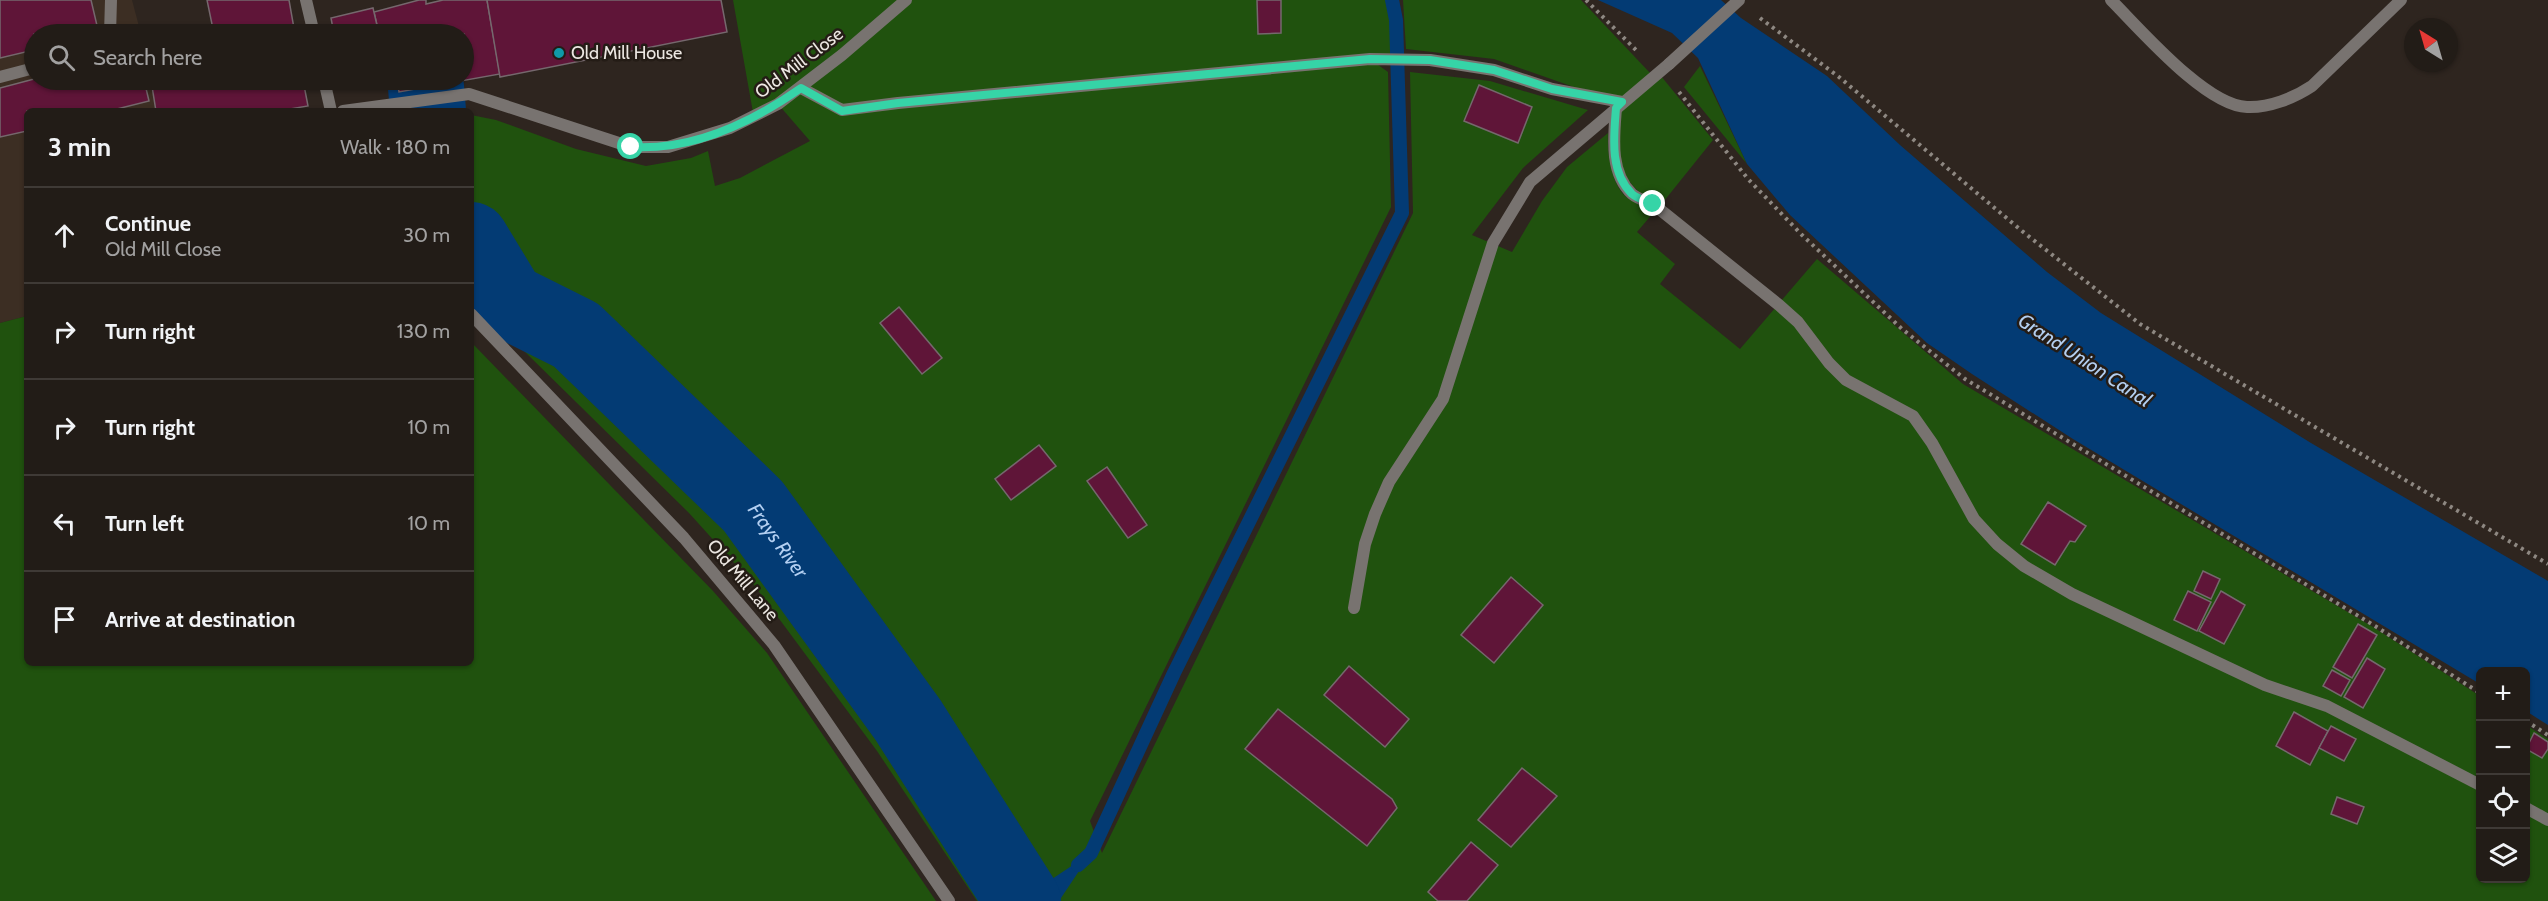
<!DOCTYPE html>
<html lang="en">
<head>
<meta charset="utf-8">
<style>
	body { margin:0; font-family:Cabin,sans-serif; background:#2a2520; color:#f1f3f6 }
	.controls { position:absolute; right:18px; bottom:18px; display:grid; overflow:hidden; border-radius:9px; box-shadow:0 2px 4px #0004 }
	.controls button { width:54px; height:54px; display:grid; place-items:center; padding:0; border:0; border-bottom:2px solid #3f3a36; background:#221c17; color:#f1f3f6; font:30px sans-serif }
	.compass { position:absolute; left:2404px; top:18px; width:54px; height:54px; border-radius:50%; background:#221c17; box-shadow:0 2px 4px #0004; rotate:323deg }
	.stop { position:absolute; width:18px; height:18px; margin:-14px; border:4px solid #36d4a7; border-radius:50%; background:#fff }
	.stop.end { background:#36d4a7; border-color:#fff; box-shadow:0 2px 6px #0008 }
	.list { margin:0; padding:0; list-style:none }
	h2 { display:flex; justify-content:space-between; align-items:center; height:78px; margin:0; padding:0 24px; font-size:26px }
	h2 small { font-size:20px; font-weight:400; color:#a2a1a1 }
	.list li { display:grid; grid-template-columns:39px 1fr auto; gap:18px; align-items:center; box-sizing:border-box; height:96px; padding:0 24px; border-top:2px solid #3f3a36 }
	.list b { display:block; font-size:22px; white-space:nowrap }
	.list p { margin:0; font-size:20px; white-space:nowrap; color:#a2a1a1 }
	.list em { font-size:20px; font-style:normal; color:#a2a1a1 }
	.icon { flex:none; width:33px; height:33px; fill:none; stroke:currentColor; stroke-width:2; stroke-linecap:round; stroke-linejoin:round }
	.map { position:relative; flex:none; width:2548px; height:901px; overflow:hidden }
	.search { position:absolute; background:#221c17; box-shadow:0 2px 4px #0004; left:24px; top:24px; width:450px; height:66px; display:flex; align-items:center; gap:15px; box-sizing:border-box; padding:0 21px; border-radius:33px; color:#a2a1a1; font-size:22px }
	.panel { position:absolute; background:#221c17; box-shadow:0 2px 4px #0004; left:24px; top:108px; width:450px; height:558px; border-radius:9px }
	.map>svg:first-child { display:block }
	.built { fill:#3c2e23 }
	.green { fill:#20520e }
	.water { fill:#033b74 }
	.lines { fill:none; stroke-linecap:round; stroke-linejoin:round }
	.stream { stroke:#033b74; stroke-width:14 }
	.river { stroke:#033b74; stroke-width:76 }
	.building { fill:#5f1538; stroke:#75686d; stroke-width:1.5 }
	.path { stroke:#8e8882; stroke-width:4; stroke-dasharray:3 4.5; stroke-linecap:butt }
	.lane { stroke:#787370; stroke-width:12 }
	.street { stroke:#787370; stroke-width:12 }
	.route { stroke:#36d4a7; stroke-width:8 }
	.culture-dot { fill:#0f9aa8; stroke:#241c16; stroke-width:2 }
	.labels { text-anchor:middle; dominant-baseline:central; stroke-width:5; stroke-linejoin:round; paint-order:stroke }
	.poi-label { font-size:18px; fill:#ece7e2; stroke:#241c16; text-anchor:start }
	.street-label { font-size:18px; fill:#ece7e2; stroke:#241c16 }
	.water-label { font-size:20px; font-style:italic; fill:#b3cff1; stroke:#241c16 }
</style>
</head>
<body>
<div class="map">
<svg width="2548" height="901" viewBox="0 0 2548 901">
	<rect width="100%" height="100%" fill="#2e251f"/>
	<!-- built -->
	<path class="built" d="M0,0h132l9,34h-107v46h117l5,31h-129v205l-27,7z"/>
	<!-- green -->
	<g class="green">
		<path d="M733,0h524l1,34 23,-1v-33h109l3,19 1,38 -24,2 18,13 3,135 -301,614 12,32 311,-640 -3,-141 80,9 98,29 -65,58 -51,67 40,17 30,-51 25,-34 41,-34c-1,19 3,54 21,66 8,5 17,9 25,13l-17,20 38,32 -15,20 80,65 77,-90 146,125 410,243 107,69v182h46v-153l22,14v162h-1507l-100,-146 -185,-256 -173,-170 -69,-39 -43,-71v-104l25,5 80,29 70,17 45,-8 17,-7 7,35 25,-8 70,-37 -32,-37 -24,14z"/>
		<path d="M1403,0h178l70,74 -30,25 -10,1 -117,-41 -88,-10z"/>
		<path d="M1700,66l47,98 -63,-77z"/>
		<path d="M1661,76l52,64 -53,66c-45,-24 -44,-52 -39,-98z"/>
		<path d="M471,273l29,36 69,39 172,174 148,200 118,179h-30l-100,-150 -123,-166 -65,-72 -218,-214z"/>
		<path d="M27,316v347h444v-321l242,249 54,62 169,248h-936v-578z"/>
	</g>
	<!-- water -->
	<g class="water">
		<path d="M1598,0h123l20,18 86,58 73,69 147,127 54,41 210,130 237,138v144l-22,-14v-39h-46v12l-407,-245 -101,-65 -45,-31 -137,-128 -43,-51 -49,-106 -26,-25z"/>
		<path d="M1091,853l-32,48h-36l-1,-2z"/>
	</g>
	<g class="lines">
		<!-- stream -->
		<path class="stream" d="M1078,865l13,-12 83,-180 228,-460 -6,-193 -4,-20"/>
		<!-- river -->
		<g class="river">
			<path d="M426,87l2,24"/>
			<path id="s1" d="M471,240l37,61 68,34 177,171 155,214 115,181"/>
		</g>
	</g>
	<!-- building -->
	<g class="building">
		<path d="M0,0h91l8,34h-65v16l-34,8z"/>
		<path d="M207,0h82l6,34h-81z"/>
		<path d="M419,0h7v4l17,-4h44l13,74 -101,18 -2,-12h67v-46h-85l-5,-22z"/>
		<path d="M487,0h234l6,32 -227,45z"/>
		<path d="M1257,0h24v33l-23,1z"/>
		<path d="M373,8l6,26h-45l-3,-16z"/>
		<path d="M34,79l110,1 5,21 -40,10h-82v20l-27,6v-49z"/>
		<path d="M151,80h152l5,26 -30,5h-122z"/>
		<path d="M1479,85l53,22 -14,36 -54,-22z"/>
		<path d="M899,307l43,51 -20,16 -42,-51z"/>
		<path d="M1039,445l17,21 -45,34 -16,-21z"/>
		<path d="M1107,467l40,58 -19,13 -41,-57z"/>
		<path d="M2048,502l38,24 -11,16 -5,-1 -15,24 -34,-21z"/>
		<path d="M2203,571l17,8 -9,20 -17,-8z"/>
		<path d="M1511,577l32,28 -49,58 -33,-28z"/>
		<path d="M2188,591l23,11 -14,29 -23,-11z"/>
		<path d="M2221,591l24,14 -21,39 -25,-13z"/>
		<path d="M2358,624l19,11 -25,43 -19,-11z"/>
		<path d="M2367,658l18,11 -22,39 -19,-11z"/>
		<path d="M1349,666l60,53 -24,28 -61,-52z"/>
		<path d="M2332,670l18,10 -9,16 -18,-10z"/>
		<path d="M1278,709l114,90 5,9 -30,38 -122,-97z"/>
		<path d="M2294,712l34,19 -18,34 -34,-19z"/>
		<path d="M2331,726l25,13 -12,22 -25,-13z"/>
		<path d="M2534,733l14,9v7l-6,9 -16,-9z"/>
		<path d="M1522,768l35,28 -46,51 -33,-27z"/>
		<path d="M2337,797l27,10 -7,17 -26,-10z"/>
		<path d="M1471,842l27,23 -31,36h-29l-10,-9z"/>
	</g>
	<g class="lines">
		<!-- path -->
		<g class="path">
			<path d="M1586,0l53,53"/>
			<path d="M1760,18l79,59 183,154 118,93 408,240"/>
			<path d="M1679,92l69,87 54,56 100,94 63,50 410,247 105,67"/>
			<path d="M2526,721l22,14"/>
		</g>
		<!-- lane -->
		<g class="lane">
			<path d="M110,34l1,-34"/>
			<path d="M0,77l34,-9"/>
			<path d="M801,88l41,22 56,-7 472,-44 60,1 64,10 58,19 70,13"/>
			<path d="M1616,108c-2,28 -7,64 16,86 6,5 14,7 21,10l126,101 19,17 31,41 17,17 67,36 19,27 42,76 23,25 27,22 48,28 193,91 62,21 153,79"/>
			<path d="M343,111l126,-17 162,53h37l62,-19 48,-24 64,-49 64,-55"/>
			<path d="M1354,608l11,-64 10,-30 14,-32 54,-83 50,-156 37,-61 139,-118"/>
			<path d="M2526,808l22,12"/>
		</g>
		<!-- street -->
		<g class="street">
			<path d="M306,0l8,34"/>
			<path d="M2111,0c29,29 95,106 136,107 22,1 47,-9 65,-21l89,-86"/>
			<path d="M1669,64l70,-64"/>
			<path d="M324,80l7,31"/>
			<path d="M471,314l213,224 90,107 175,256"/>
		</g>
	</g>
	<g class="lines">
		<!-- route -->
		<path class="route" d="M631,147c62,4 120,-24 170,-59l41,23 56,-8 472,-44 60,1 64,10 58,19 70,13 -6,6c-2,27 -7,64 16,86 6,5 14,7 21,10"/>
	</g>
	<!-- markers -->
	<circle class="culture-dot" cx="559" cy="53" r="6"/>
	<g class="labels">
		<!-- poi labels -->
		<g class="poi-label">
			<text x="571" y="53">Old Mill House</text>
		</g>
		<!-- street labels -->
		<g class="street-label">
			<text transform="translate(799 63) rotate(-37)">Old Mill Close</text>
			<text transform="translate(743 580) rotate(50)">Old Mill Lane</text>
		</g>
		<!-- water labels -->
		<g class="water-label">
			<text transform="translate(2085 360) rotate(33)">Grand Union Canal</text>
			<text stroke="none"><textPath href="#s1" startOffset="436">Frays River</textPath></text>
		</g>
	</g>
</svg>
<div class="controls">
<button>+</button>
<button>−</button>
<button><svg class="icon" aria-label="locate" viewBox="0 0 24 24"><circle cx="12" cy="12" r="6"/><path d="M12 2v4M12 18v4M2 12h4M18 12h4"/></svg></button>
<button><svg class="icon" aria-label="layers" viewBox="0 0 24 24"><path d="M12 4l9 5-9 5-9-5zM3 14l9 5 9-5"/></svg></button>
</div>
<svg class="compass" viewBox="-18 -18 36 36"><path d="M0-13l5 13h-10z" fill="#e53935"/><path d="M0 13l5-13h-10z" fill="#a2a1a1"/></svg>
<div class="stop" style="left:631px;top:147px"></div>
<div class="stop end" style="left:1653px;top:204px"></div>
<div class="search"><svg class="icon" aria-label="search" viewBox="0 0 24 24"><circle cx="10" cy="10" r="6"/><path d="M15 15l6 6"/></svg>Search here</div>
<section class="panel">
<h2>3 min<small>Walk · 180 m</small></h2>
<ul class="list">
<li><svg class="icon" aria-label="ahead" viewBox="0 0 24 24"><path d="M12 20V5M6 11l6-6 6 6"/></svg><div><b>Continue</b><p>Old Mill Close</p></div><em>30 m</em></li>
<li><svg class="icon" aria-label="right" viewBox="0 0 24 24"><path d="M7 20v-9h11M14 6l5 5-5 5"/></svg><div><b>Turn right</b></div><em>130 m</em></li>
<li><svg class="icon" aria-label="right" viewBox="0 0 24 24"><path d="M7 20v-9h11M14 6l5 5-5 5"/></svg><div><b>Turn right</b></div><em>10 m</em></li>
<li><svg class="icon" aria-label="left" viewBox="0 0 24 24"><path d="M17 20v-9H6M10 6l-5 5 5 5"/></svg><div><b>Turn left</b></div><em>10 m</em></li>
<li><svg class="icon" aria-label="arrive" viewBox="0 0 24 24"><path d="M6 21V4h12l-3 4 3 4H6"/></svg><div><b>Arrive at destination</b></div></li>
</ul>
</section>
</div>
</body>
</html>
